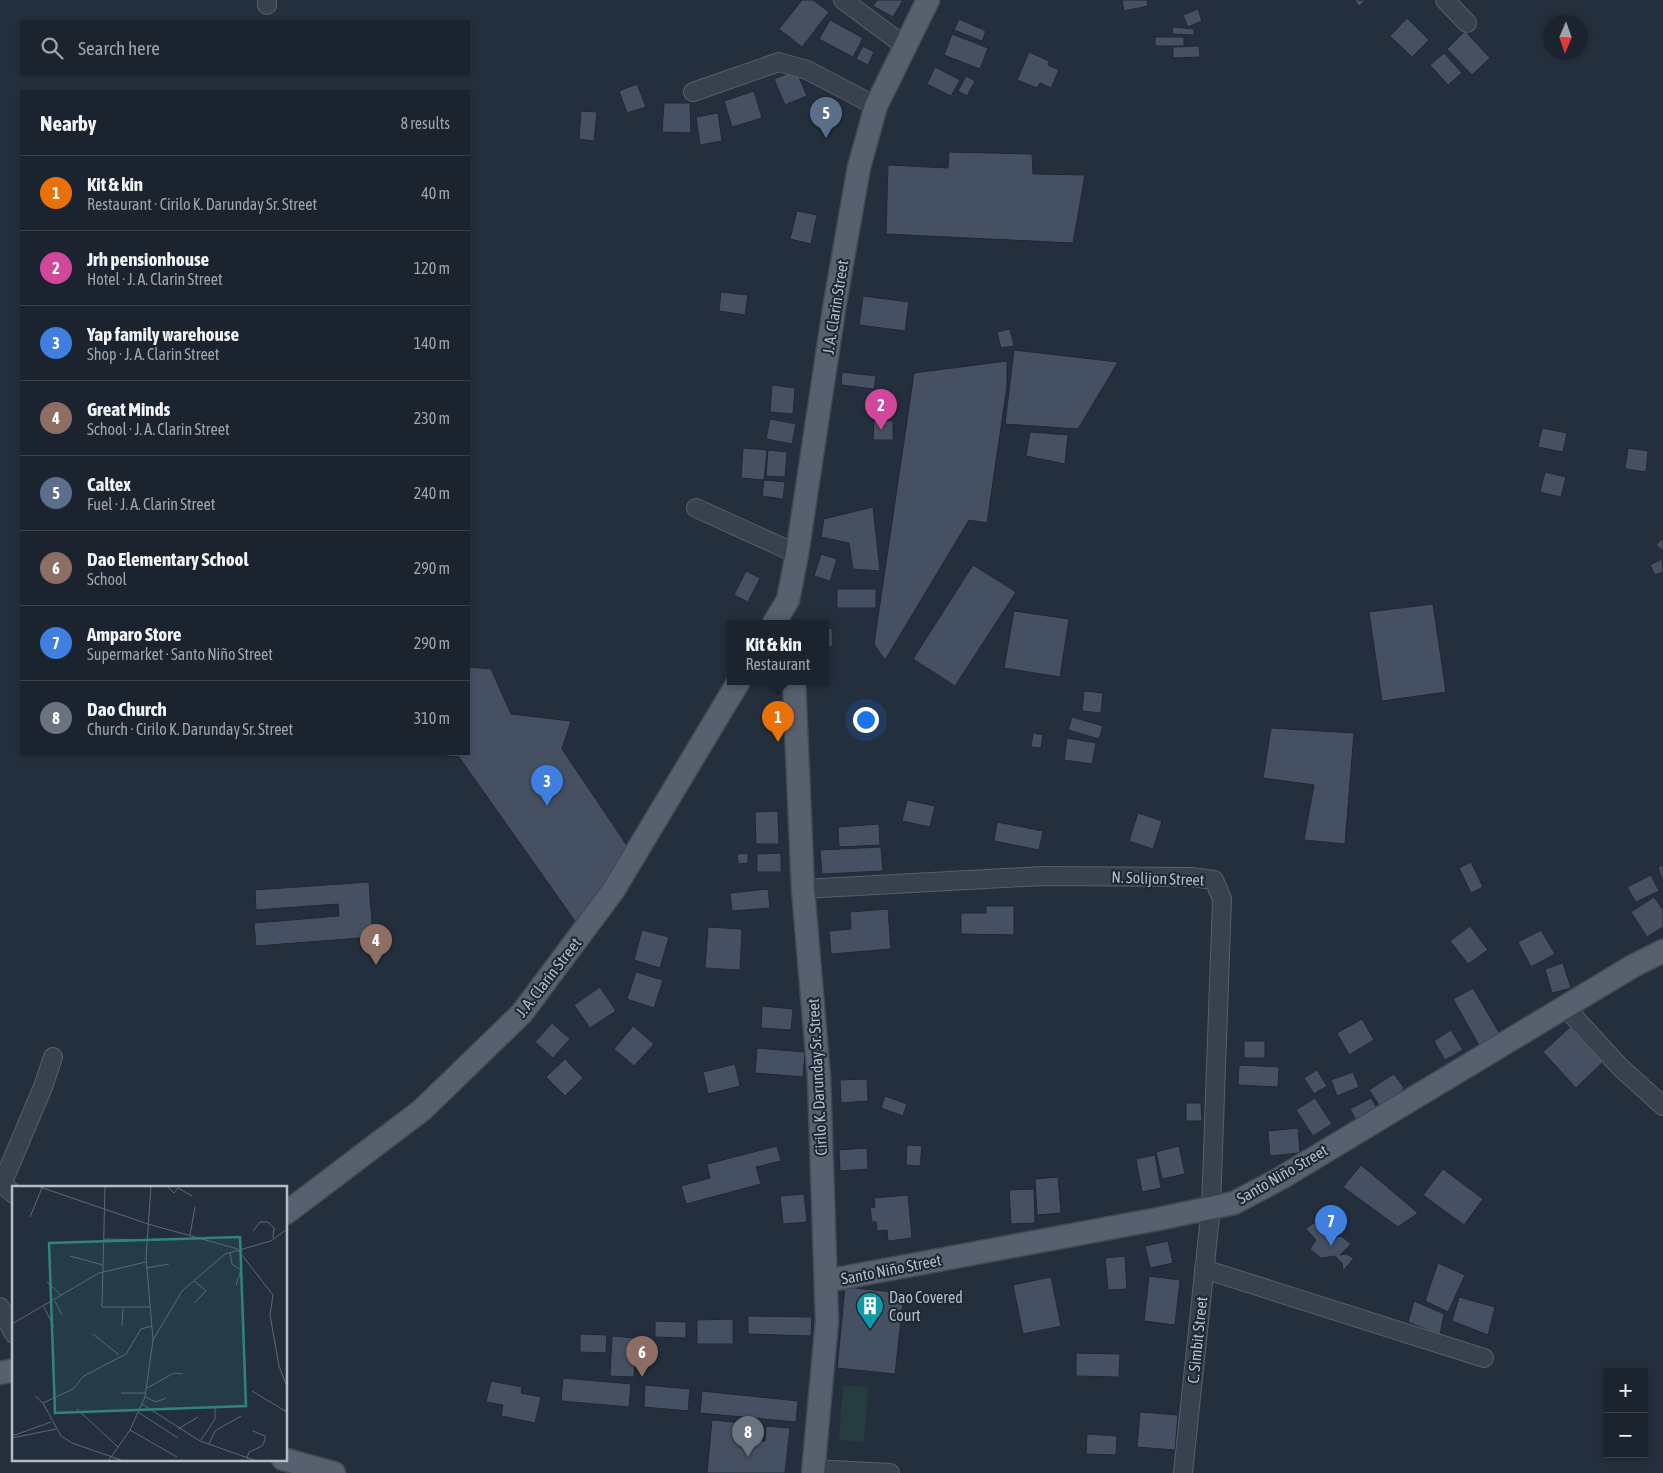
<!DOCTYPE html>
<html lang="en">
<head>
<meta charset="utf-8">
<style>
	body { margin:0; font-family:"Asap Condensed",sans-serif; background:#282f3a; color:#f1f3f6 }
	.controls { position:absolute; right:15px; bottom:15px; display:grid; overflow:hidden; border-radius:0px; box-shadow:0 2px 8px #0003 }
	.controls button { width:45px; height:45px; display:grid; place-items:center; padding:0; border:0; border-bottom:1px solid #39404a; background:#1b232e; color:#f1f3f6; font:25px sans-serif }
	.compass { position:absolute; left:1543px; top:15px; width:45px; height:45px; border-radius:50%; background:#1b232e; box-shadow:0 2px 8px #0003; rotate:182deg }
	.you { position:absolute; left:865px; top:719px; width:18px; height:18px; margin:-12px; border:4px solid #fff; border-radius:50%; background:#1a73e8; box-shadow:0 0 0 8px #1a73e833 }
	.badge { display:grid; place-items:center; width:32px; height:32px; border-radius:50%; background:#8bbbb9; color:#fff; font-size:16px; font-weight:700 }
	.pin { position:absolute; translate:-50% -41px; filter:drop-shadow(0 1px 2px #0008) }
	.pin::after { content:''; position:absolute; top:26px; width:18px; height:15px; background:inherit; clip-path:polygon(0 0,100% 0,50% 100%) }
	.popup { position:absolute; left:727px; top:620px; width:102px; height:65px; box-sizing:border-box; display:grid; place-content:center; border-radius:0px; background:#1b232e; filter:drop-shadow(0 1px 4px #0005); font-size:16px; white-space:nowrap; color:#a0a4aa }
	.popup b { font-size:19px; color:#f1f3f6 }
	.popup::after { content:''; position:absolute; left:50%; top:100%; margin-left:-10px; border:10px solid transparent; border-top-color:#1b232e }
	.list { margin:0; padding:0; list-style:none }
	h2 { display:flex; justify-content:space-between; align-items:center; height:65px; margin:0; padding:0 20px; font-size:21px }
	h2 small { font-size:16px; font-weight:400; color:#a0a4aa }
	.list li { display:grid; grid-template-columns:32px 1fr auto; gap:15px; align-items:center; box-sizing:border-box; height:75px; padding:0 20px; border-top:1px solid #39404a }
	.list b { display:block; font-size:19px; white-space:nowrap }
	.list p { margin:0; font-size:16px; white-space:nowrap; color:#a0a4aa }
	.list em { font-size:16px; font-style:normal; color:#a0a4aa }
	.icon { flex:none; width:28px; height:28px; fill:none; stroke:currentColor; stroke-width:2; stroke-linecap:round; stroke-linejoin:round }
	.map { position:relative; flex:none; width:1663px; height:1473px; overflow:hidden }
	.search { position:absolute; background:#1b232e; box-shadow:0 2px 8px #0003; left:20px; top:20px; width:450px; height:55px; display:flex; align-items:center; gap:12px; box-sizing:border-box; padding:0 18px; border-radius:0px; color:#a0a4aa; font-size:19px }
	.panel { position:absolute; background:#1b232e; box-shadow:0 2px 8px #0003; left:20px; top:90px; width:450px; height:665px; border-radius:0px }
	.map>svg:first-child { display:block }
	.green { fill:#263c3f }
	.building { fill:#455162; stroke:#1f2835 }
	.lines { fill:none; stroke-linecap:round; stroke-linejoin:round }
	.minor-casing { stroke:#565f6c; stroke-width:20 }
	.major-casing { stroke:#414a57; stroke-width:25 }
	.minor { stroke:#38414e; stroke-width:18 }
	.major { stroke:#56606e; stroke-width:22 }
	.labels { text-anchor:middle; dominant-baseline:central; stroke-width:4; stroke-linejoin:round; paint-order:stroke }
	.street-label { font-size:16px; fill:#b4bcc9; stroke:#1d2633 }
	.poi-label { font-size:16px; fill:#b4bcc9; stroke:#1d2633; text-anchor:start }
	.inset-road { fill:none; stroke:#5e6776; stroke-width:1 }
	.view { fill:#308480; fill-opacity:0.15; stroke:#308480; stroke-width:2.5 }
	.inset-edge { fill:none; stroke:#b4bcc9; stroke-width:2.5 }
</style>
</head>
<body>
<div class="map">
<svg width="1663" height="1473" viewBox="0 0 1663 1473">
	<rect width="100%" height="100%" fill="#242f3e"/>
	<!-- green -->
	<path class="green" d="M843,1385l25,2 -4,55 -25,-2z"/>
	<!-- building -->
	<g class="building">
		<path d="M802,0h11l16,12 -27,35 -23,-18z"/>
		<path d="M877,0h26l-10,17 -20,-11z"/>
		<path d="M1122,0h25l1,6 -24,5z"/>
		<path d="M1354,0h12l-7,6z"/>
		<path d="M1198,9l4,12 -14,6 -5,-12z"/>
		<path d="M1407,18l22,22 -17,17 -22,-21z"/>
		<path d="M959,19l27,12 -4,10 -28,-11z"/>
		<path d="M830,20l33,18 -10,19 -34,-18z"/>
		<path d="M1173,27l21,2v6l-22,-1z"/>
		<path d="M1465,31l25,27 -18,17 -25,-26z"/>
		<path d="M952,34l36,14 -8,21 -36,-14z"/>
		<rect x="1155" y="37" width="29" height="9"/>
		<path d="M863,46l11,6 -6,13 -12,-6z"/>
		<path d="M1199,46l1,11 -27,1v-11z"/>
		<path d="M1029,52l20,9 -1,4 11,5 -8,18 -11,-5 -3,5 -20,-8z"/>
		<path d="M1444,53l18,20 -14,12 -18,-20z"/>
		<path d="M935,67l25,13 -9,16 -24,-12z"/>
		<path d="M796,70l11,26 -22,9 -11,-26z"/>
		<path d="M966,76l9,5 -8,15 -9,-5z"/>
		<path d="M637,84l9,23 -19,6 -8,-22z"/>
		<path d="M754,91l8,27 -30,9 -8,-26z"/>
		<path d="M664,103h26l1,30 -29,-1z"/>
		<path d="M581,111l16,1 -3,29 -15,-2z"/>
		<path d="M718,113l4,28 -22,4 -4,-28z"/>
		<path d="M949,152l83,2 1,20 52,1 -12,68 -187,-9 2,-69 60,3z"/>
		<path d="M797,211l20,4 -6,29 -21,-5z"/>
		<path d="M721,292l27,3 -3,20 -26,-4z"/>
		<path d="M863,296l46,6 -4,29 -46,-6z"/>
		<path d="M1010,329l4,17 -13,2 -4,-16z"/>
		<path d="M1014,350l104,12 -40,67 -73,-5z"/>
		<path d="M1007,361v25l-20,137 -18,-3 -84,140 -11,-16 40,-271z"/>
		<path d="M842,372l34,4 -2,13 -33,-4z"/>
		<path d="M772,385l23,3 -2,26 -23,-2z"/>
		<path d="M770,419l26,5 -4,20 -26,-5z"/>
		<path d="M874,420l19,1v19h-20z"/>
		<path d="M1542,428l25,5 -4,19 -25,-5z"/>
		<path d="M1030,432l38,3 -3,29 -39,-8z"/>
		<path d="M743,448l24,2 -3,30 -23,-2z"/>
		<path d="M1628,448l20,3 -2,21 -21,-3z"/>
		<path d="M768,450l19,2 -2,25 -19,-1z"/>
		<path d="M1545,472l21,5 -5,20 -21,-5z"/>
		<path d="M764,480l21,2 -2,17 -21,-3z"/>
		<path d="M873,507l7,64 -27,-2 -4,-26 -28,-6 3,-18z"/>
		<path d="M1663,538v13l-7,-6z"/>
		<path d="M821,554l16,5 -7,22 -16,-5z"/>
		<path d="M1662,559l1,13 -8,3 -5,-10z"/>
		<path d="M973,565l43,27 -61,94 -42,-27z"/>
		<path d="M746,571l14,7 -12,24 -14,-7z"/>
		<rect x="837" y="589" width="39" height="19"/>
		<path d="M1433,604l13,88 -64,9 -13,-89z"/>
		<path d="M1014,611l55,8 -9,58 -56,-9z"/>
		<path d="M832,628l1,18 -7,1v-18z"/>
		<path d="M469,667l22,2 20,45 60,7 -9,28 72,107 -57,68 -118,-167 -34,-3h44z"/>
		<path d="M1084,691l19,2 -2,20 -19,-2z"/>
		<path d="M1072,717l31,9 -4,13 -31,-9z"/>
		<path d="M1271,728l83,5 -9,111 -41,-4 10,-55 -51,-7z"/>
		<path d="M1033,733l10,2 -2,13 -10,-1z"/>
		<path d="M1067,738l29,5 -4,21 -28,-4z"/>
		<path d="M907,800l28,6 -5,21 -28,-6z"/>
		<path d="M778,811l1,33h-23l-1,-32z"/>
		<path d="M1138,813l24,8 -9,28 -24,-8z"/>
		<path d="M997,822l46,9 -4,19 -45,-9z"/>
		<path d="M879,824l1,21 -41,2 -1,-20z"/>
		<path d="M881,847l2,24 -61,3 -2,-24z"/>
		<path d="M748,853v10l-10,1 -1,-10z"/>
		<path d="M781,853v19h-24v-18z"/>
		<path d="M1471,862l12,25 -12,6 -12,-25z"/>
		<path d="M1663,865v18l-5,-16z"/>
		<path d="M1651,875l8,16 -23,11 -9,-15z"/>
		<path d="M369,882l4,55 -117,9 -2,-23 85,-7 -1,-12 -82,6 -1,-20z"/>
		<path d="M768,889l2,19 -38,3 -2,-18z"/>
		<path d="M1654,897l9,13v17l-16,10 -16,-25z"/>
		<path d="M986,906h28v29l-53,-1v-21h25z"/>
		<path d="M888,909l3,40 -60,5 -2,-23 22,-2 -1,-17z"/>
		<path d="M1470,926l18,24 -20,14 -18,-23z"/>
		<path d="M708,927l34,2 -2,41 -35,-2z"/>
		<path d="M642,930l27,7 -9,31 -26,-8z"/>
		<path d="M1541,930l14,24 -24,13 -13,-25z"/>
		<path d="M1563,963l8,25 -19,5 -7,-24z"/>
		<path d="M636,972l27,8 -9,28 -27,-9z"/>
		<path d="M600,987l16,24 -26,17 -16,-23z"/>
		<path d="M1473,988l28,48 -21,11 -27,-48z"/>
		<path d="M762,1006l31,3 -2,21 -30,-2z"/>
		<path d="M1362,1019l12,21 -25,15 -12,-22z"/>
		<path d="M552,1023l18,16 -17,19 -18,-16z"/>
		<path d="M633,1026l21,18 -20,22 -20,-17z"/>
		<path d="M1570,1027l33,35 -27,26 -33,-36z"/>
		<path d="M1451,1030l12,20 -18,10 -11,-19z"/>
		<rect x="1244" y="1041" width="21" height="17"/>
		<path d="M757,1048l48,4 -2,25 -48,-4z"/>
		<path d="M565,1059l18,19 -18,18 -19,-19z"/>
		<path d="M735,1064l5,22 -32,8 -5,-22z"/>
		<path d="M1239,1065l40,2 -1,20 -40,-2z"/>
		<path d="M1317,1070l10,16 -13,8 -10,-16z"/>
		<path d="M1353,1072l6,15 -22,9 -6,-16z"/>
		<path d="M1394,1074l10,14 -10,13 -12,8 -13,-19z"/>
		<path d="M867,1079l1,22 -27,2 -1,-23z"/>
		<path d="M885,1096l22,8 -4,12 -22,-8z"/>
		<path d="M1315,1098l17,26 -19,12 -17,-26z"/>
		<path d="M1371,1098l10,17 -22,11 -9,-17z"/>
		<path d="M1186,1103h15l1,18h-16z"/>
		<path d="M1298,1128l2,25 -30,3 -2,-25z"/>
		<path d="M907,1145l15,1 -2,20 -14,-1z"/>
		<path d="M777,1146l4,15 -25,6 5,17 -75,20 -5,-18 29,-8 -3,-14z"/>
		<path d="M1179,1146l6,28 -23,5 -6,-27z"/>
		<path d="M867,1148l1,21 -28,2 -1,-21z"/>
		<path d="M1155,1155l6,33 -19,4 -6,-33z"/>
		<path d="M1361,1165l57,48 -20,14 -55,-40z"/>
		<path d="M1443,1169l40,30 -19,26 -41,-30z"/>
		<path d="M1058,1177l3,36 -24,2 -2,-36z"/>
		<path d="M1034,1189l1,34 -24,1 -2,-34z"/>
		<path d="M804,1194l3,28 -24,2 -3,-28z"/>
		<path d="M908,1195l4,43 -24,3 -1,-11 -10,1 -1,-9h-4l-2,-14 5,-1 -1,-9z"/>
		<path d="M1323,1218l19,12 -11,8 10,-2 10,8 -11,11 6,-1 8,4 -11,13 -1,-8 -7,-7 -14,2 -11,-9 6,-9 -10,-11 7,-6h6z"/>
		<path d="M1168,1241l5,22 -23,5 -5,-22z"/>
		<path d="M1125,1256l2,33 -19,1 -3,-32z"/>
		<path d="M1438,1263l27,12 -17,37 -23,-11z"/>
		<path d="M1149,1276l31,4 -5,45 -31,-4z"/>
		<path d="M1051,1277l10,49 -38,8 -10,-49z"/>
		<path d="M845,1287l59,6 -9,81 -58,-6z"/>
		<path d="M1459,1297l36,10 -7,28 -36,-14z"/>
		<path d="M1414,1301l30,13 -4,21 -32,-13z"/>
		<path d="M748,1316l64,1 -1,19 -63,-2z"/>
		<path d="M733,1319v25h-36v-24z"/>
		<path d="M655,1321l31,1v16l-31,-1z"/>
		<path d="M580,1334l27,1 -1,18 -26,-1z"/>
		<path d="M612,1336l25,2 -3,39 -24,-1z"/>
		<path d="M1076,1353l44,1 -1,23 -43,-1z"/>
		<path d="M563,1378l68,6 -2,23 -68,-6z"/>
		<path d="M491,1381l31,6 -1,6 20,4 -6,26 -34,-7 2,-11 -17,-3z"/>
		<path d="M645,1385l45,4 -2,22 -44,-4z"/>
		<path d="M702,1391l96,10 -2,21 -96,-9z"/>
		<path d="M1140,1412l38,3 -3,35 -38,-3z"/>
		<path d="M712,1420l31,3 -1,16 23,2 1,-15 24,2 -5,45h-78z"/>
		<path d="M1087,1434l30,2 -1,19 -30,-1z"/>
	</g>
	<g class="lines">
		<defs>
			<g id="minor">
				<path d="M267,0v5"/>
				<path d="M843,0l62,46"/>
				<path d="M1445,0l22,23"/>
				<path d="M693,92l86,-30 28,8 69,36"/>
				<path d="M696,508l101,46"/>
				<path d="M803,889l240,-13 148,1 23,3 8,19 -11,308 -28,266"/>
				<path d="M1565,1007l55,60 43,39"/>
				<path d="M14,1194l-12,-10 41,-97 10,-30"/>
				<path d="M1204,1269l280,89"/>
				<path d="M0,1307l14,27"/>
				<path d="M813,1469l77,4"/>
			</g>
			<g id="major">
				<path d="M774,623l14,-23 9,-46 38,-251 24,-136 17,-61 52,-106"/>
				<path d="M794,681l9,208 16,188 8,244 -14,152"/>
				<path d="M286,1213l136,-103 100,-97 91,-122 126,-210"/>
				<path d="M826,1281l332,-62 76,-16 47,-25 352,-212 30,-15"/>
				<path d="M0,1373l14,-3"/>
				<path d="M283,1459l51,14"/>
			</g>
		</defs>
		<!-- minor casing -->
		<use href="#minor" class="minor-casing"/>
		<!-- major casing -->
		<use href="#major" class="major-casing"/>
		<!-- minor -->
		<use href="#minor" class="minor"/>
		<!-- major -->
		<use href="#major" class="major"/>
	</g>
	<!-- icons -->
	<defs>
		<symbol id="building-pin" viewBox="-11 -11 22 30"><path d="M0 17L-7.5 6A9.5 9.5 0 1 1 7.5 6Z" fill="#0f9aa8" stroke="#1d2633"/><path d="M-4-6H4V6H1V3H-1V6H-4ZM-2.5-4.3h1.7v1.8h-1.7ZM.8-4.3h1.7v1.8H.8ZM-2.5-1h1.7V.8h-1.7ZM.8-1h1.7V.8H.8Z" fill="#fff"/></symbol>
	</defs>
	<g fill-rule="evenodd">
		<use href="#building-pin" x="854" y="1290" width="32" height="43"/>
	</g>
	<g class="labels">
		<!-- street labels -->
		<g class="street-label">
			<text transform="translate(835 307) rotate(-81)">J. A. Clarin Street</text>
			<text transform="translate(1158 878) rotate(2)">N. Solijon Street</text>
			<text transform="translate(548 977) rotate(-52)">J. A. Clarin Street</text>
			<text transform="translate(817 1077) rotate(-93)">Cirilo K. Darunday Sr. Street</text>
			<text transform="translate(1282 1174) rotate(-30)">Santo Niño Street</text>
			<text transform="translate(891 1269) rotate(-11)">Santo Niño Street</text>
			<text transform="translate(1197 1340) rotate(-84)">C. Simbit Street</text>
		</g>
		<!-- poi labels -->
		<g class="poi-label">
			<text x="889" y="1297">Dao Covered<tspan x="889" dy="18">Court</tspan></text>
		</g>
	</g>
	<!-- overview -->
	<g transform="translate(12 1186)">
		<rect width="275" height="275" fill="#242f3e"/>
		<path class="inset-road" d="M28,1l108,37 90,25M93,1l-3,120h48M139,1l-5,70 7,83M156,1l6,6 4,-5 14,8M18,31l12,-29M241,45l7,-9h8l6,6 -1,10M178,49l5,-28M92,53l43,1M226,64l35,45 -3,20 9,51 8,21M218,66l2,12 9,6 -5,15M58,70l33,9M134,82l23,-4M35,96l14,13M43,115l7,14M182,117l12,-12 -12,-10M32,121l10,20M0,138l87,-51 47,-11M110,140l1,-17M81,148l26,21M135,202l27,-15 9,1M240,205l35,21M109,207h25M23,210l8,7 18,33 11,7 49,17M133,211l11,5 10,-4M31,217l30,-14 11,-13 42,-22 15,-25 11,-3M130,218l58,37 54,19M65,223l41,38M126,226l40,26M166,243l20,-12M118,244l47,27M0,250l39,-14M0,252l44,-9M189,254l14,-21v-13M197,258l6,-13 26,-15M235,272l2,-6 13,-6 3,-6v-4l-12,-5M97,274l21,-30 15,-33 8,-57 29,-49 43,-37 46,-13 16,-12"/>
		<path class="view" d="M228,51l6,169 -191,7 -6,-170z"/>
		<rect width="275" height="275" class="inset-edge"/>
	</g>
</svg>
<div class="controls">
<button>+</button>
<button>−</button>
</div>
<svg class="compass" viewBox="-18 -18 36 36"><path d="M0-13l5 13h-10z" fill="#e53935"/><path d="M0 13l5-13h-10z" fill="#a0a4aa"/></svg>
<div class="you"></div>
<div class="pin badge" style="left:778px;top:742px;background:#e8710a">1</div>
<div class="popup"><b>Kit &amp; kin</b>Restaurant</div>
<div class="pin badge" style="left:881px;top:430px;background:#d1479c">2</div>
<div class="pin badge" style="left:547px;top:806px;background:#3f7fe0">3</div>
<div class="pin badge" style="left:376px;top:965px;background:#8d6e63">4</div>
<div class="pin badge" style="left:826px;top:138px;background:#5c6f8a">5</div>
<div class="pin badge" style="left:642px;top:1377px;background:#8d6e63">6</div>
<div class="pin badge" style="left:1331px;top:1246px;background:#3f7fe0">7</div>
<div class="pin badge" style="left:748px;top:1457px;background:#6b7280">8</div>
<div class="search"><svg class="icon" aria-label="search" viewBox="0 0 24 24"><circle cx="10" cy="10" r="6"/><path d="M15 15l6 6"/></svg>Search here</div>
<section class="panel">
<h2>Nearby<small>8 results</small></h2>
<ul class="list">
<li><span class="badge" style="background:#e8710a">1</span><div><b>Kit &amp; kin</b><p>Restaurant · Cirilo K. Darunday Sr. Street</p></div><em>40 m</em></li>
<li><span class="badge" style="background:#d1479c">2</span><div><b>Jrh pensionhouse</b><p>Hotel · J. A. Clarin Street</p></div><em>120 m</em></li>
<li><span class="badge" style="background:#3f7fe0">3</span><div><b>Yap family warehouse</b><p>Shop · J. A. Clarin Street</p></div><em>140 m</em></li>
<li><span class="badge" style="background:#8d6e63">4</span><div><b>Great Minds</b><p>School · J. A. Clarin Street</p></div><em>230 m</em></li>
<li><span class="badge" style="background:#5c6f8a">5</span><div><b>Caltex</b><p>Fuel · J. A. Clarin Street</p></div><em>240 m</em></li>
<li><span class="badge" style="background:#8d6e63">6</span><div><b>Dao Elementary School</b><p>School</p></div><em>290 m</em></li>
<li><span class="badge" style="background:#3f7fe0">7</span><div><b>Amparo Store</b><p>Supermarket · Santo Niño Street</p></div><em>290 m</em></li>
<li><span class="badge" style="background:#6b7280">8</span><div><b>Dao Church</b><p>Church · Cirilo K. Darunday Sr. Street</p></div><em>310 m</em></li>
</ul>
</section>
</div>
</body>
</html>
